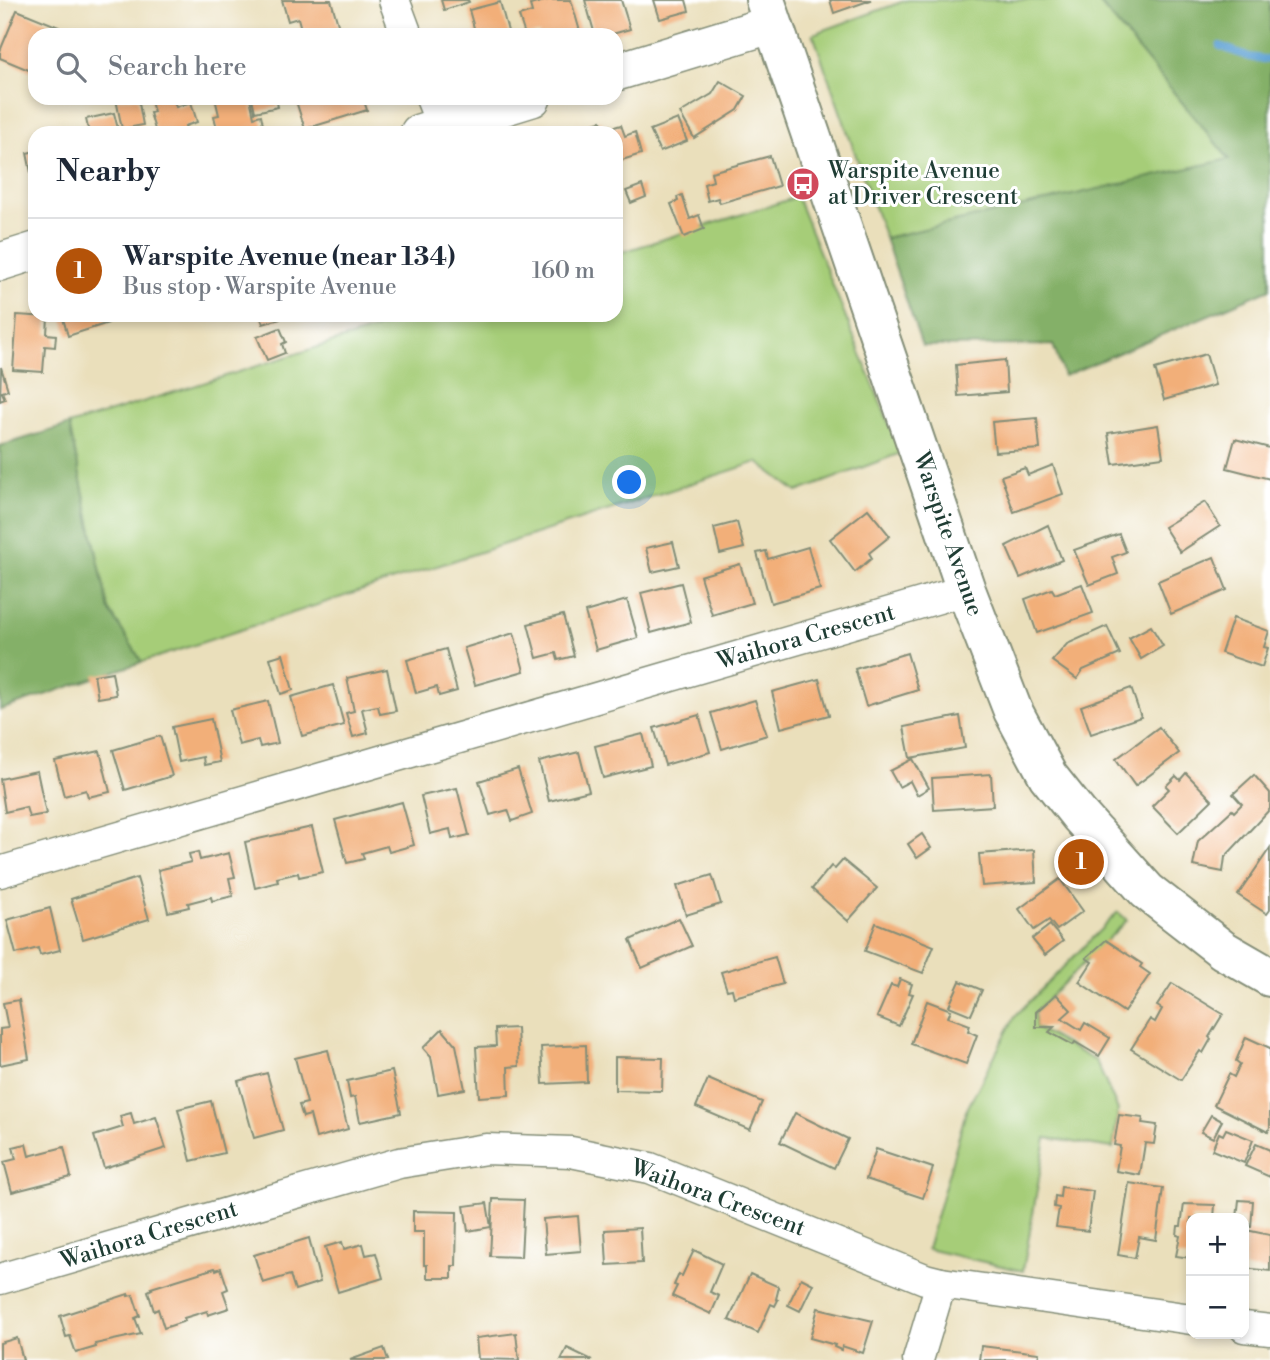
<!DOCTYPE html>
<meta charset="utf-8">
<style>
:root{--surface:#fff;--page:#f6f6f7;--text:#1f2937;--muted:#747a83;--line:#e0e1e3;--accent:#b45309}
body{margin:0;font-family:"Libre Bodoni",serif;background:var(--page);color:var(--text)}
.controls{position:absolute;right:21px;bottom:21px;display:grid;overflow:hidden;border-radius:14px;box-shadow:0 4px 10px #0003}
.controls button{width:63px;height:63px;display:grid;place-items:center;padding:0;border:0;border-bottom:2px solid var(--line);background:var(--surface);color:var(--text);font:35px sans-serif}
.you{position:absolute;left:630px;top:483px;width:24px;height:24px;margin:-18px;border:5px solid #fff;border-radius:50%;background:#1a73e8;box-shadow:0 0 0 10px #1a73e833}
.badge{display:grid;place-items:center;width:46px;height:46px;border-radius:50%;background:var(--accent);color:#fff;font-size:23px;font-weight:700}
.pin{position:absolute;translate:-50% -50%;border:4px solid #fff;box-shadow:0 2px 7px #0006}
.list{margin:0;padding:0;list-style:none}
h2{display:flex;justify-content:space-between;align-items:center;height:91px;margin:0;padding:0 28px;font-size:30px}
h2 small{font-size:23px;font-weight:400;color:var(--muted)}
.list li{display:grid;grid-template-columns:46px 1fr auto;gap:21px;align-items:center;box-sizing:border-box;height:105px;padding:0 28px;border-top:2px solid var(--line)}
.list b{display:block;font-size:26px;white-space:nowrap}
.list p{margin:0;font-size:23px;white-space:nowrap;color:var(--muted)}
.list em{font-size:23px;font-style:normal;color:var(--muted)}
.icon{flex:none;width:38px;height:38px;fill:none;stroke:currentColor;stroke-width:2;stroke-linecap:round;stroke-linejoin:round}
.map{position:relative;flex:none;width:1270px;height:1360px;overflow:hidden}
.search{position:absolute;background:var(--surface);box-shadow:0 4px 10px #0003;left:28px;top:28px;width:595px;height:77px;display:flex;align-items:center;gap:18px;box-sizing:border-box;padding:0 24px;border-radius:21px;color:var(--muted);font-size:26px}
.panel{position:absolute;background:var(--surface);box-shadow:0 4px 10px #0003;left:28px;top:126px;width:595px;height:196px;border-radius:21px}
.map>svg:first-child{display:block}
</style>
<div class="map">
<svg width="1270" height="1360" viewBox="0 0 1270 1360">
<rect width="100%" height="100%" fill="#fff"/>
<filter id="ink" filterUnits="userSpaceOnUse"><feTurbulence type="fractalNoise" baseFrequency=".0143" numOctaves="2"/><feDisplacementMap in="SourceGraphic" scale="14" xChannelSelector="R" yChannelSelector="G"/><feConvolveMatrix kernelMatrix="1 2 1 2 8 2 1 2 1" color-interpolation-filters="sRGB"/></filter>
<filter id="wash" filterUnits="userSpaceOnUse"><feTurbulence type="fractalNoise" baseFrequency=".00686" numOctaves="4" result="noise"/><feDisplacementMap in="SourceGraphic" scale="28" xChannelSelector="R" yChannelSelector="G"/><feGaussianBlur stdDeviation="1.57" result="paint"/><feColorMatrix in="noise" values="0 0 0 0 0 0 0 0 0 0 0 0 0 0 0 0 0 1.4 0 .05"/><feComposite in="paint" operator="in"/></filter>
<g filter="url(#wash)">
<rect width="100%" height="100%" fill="#eadfbb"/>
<g fill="#a6cd78" stroke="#628556" stroke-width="2">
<path d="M 907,0 L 1097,0 L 1230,159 L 885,238 L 813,34 Z"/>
<path d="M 797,197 L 901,453 L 797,492 L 757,462 L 142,662 L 109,610 L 69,425 L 420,315 L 616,315 L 616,254 Z"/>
<path d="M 1118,912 L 1127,920 L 1034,1013 L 1036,1028 L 1096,1061 L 1118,1110 L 1113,1148 L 1046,1138 L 1023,1271 L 927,1249 L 966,1111 L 1015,1016 Z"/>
</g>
<g fill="#84b068" stroke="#52764e" stroke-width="2">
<path d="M 1097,0 L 1270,0 L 1270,289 L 1064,376 L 1053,345 L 922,346 L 885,238 L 1229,159 Z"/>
<path d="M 69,425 L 109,610 L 142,662 L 0,710 L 0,446 Z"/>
</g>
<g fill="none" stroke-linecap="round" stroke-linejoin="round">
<path stroke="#60a3d4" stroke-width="8" d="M 1220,46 L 1249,57 L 1270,60"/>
</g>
<g id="blocks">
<g fill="#f2af79">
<path d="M 282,0 L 331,0 L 341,35 L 307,35 L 304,28 L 301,29 L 298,18 L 288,21 Z"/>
<path d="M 441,0 L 468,0 L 469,2 L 444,10 Z"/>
<path d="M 548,0 L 571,0 L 581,35 L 539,35 L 539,33 L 525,35 L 519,16 L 532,12 L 530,5 Z"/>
<path d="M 585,0 L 621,0 L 630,29 L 609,35 L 595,35 Z"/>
<path d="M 654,0 L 686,0 L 689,11 L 660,19 Z"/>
<path d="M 830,0 L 871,0 L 834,13 Z"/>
<path d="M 500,2 L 509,35 L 476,35 L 469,10 Z"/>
<path d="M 17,10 L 59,27 L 56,35 L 35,35 L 35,62 L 31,71 L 0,58 L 0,51 Z"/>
<path d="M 720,81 L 746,96 L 738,110 L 694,138 L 680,113 L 712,94 Z"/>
<path d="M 138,98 L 143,125 L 122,129 L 116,99 Z"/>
<path d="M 150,98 L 173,98 L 176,107 L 191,102 L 197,122 L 185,126 L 187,133 L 156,133 L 150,113 L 154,112 Z"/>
<path d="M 215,98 L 250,98 L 254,117 L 261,115 L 265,133 L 218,133 L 214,116 L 219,115 Z"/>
<path d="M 252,98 L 276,98 L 278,107 L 255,112 Z"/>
<path d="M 295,98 L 363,98 L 367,110 L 305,129 Z"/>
<path d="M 114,113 L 119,133 L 89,133 L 86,119 Z"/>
<path d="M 678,119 L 687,141 L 660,152 L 650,130 Z"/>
<path d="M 601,121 L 604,130 L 621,125 L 625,136 L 635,132 L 641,154 L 616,162 L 616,133 L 583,133 L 581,126 Z"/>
<path d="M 35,151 L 35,187 L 34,187 L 27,153 Z"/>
<path d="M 770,156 L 779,186 L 720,203 L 718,198 L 708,201 L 704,184 L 713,181 L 711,172 Z"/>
<path d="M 642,185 L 646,197 L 631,203 L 626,191 Z"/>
<path d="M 682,195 L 690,219 L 699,215 L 704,229 L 684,237 L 671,204 L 678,201 L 677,197 Z"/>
<path d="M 17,315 L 48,317 L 47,334 L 56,335 L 55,347 L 45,346 L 43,372 L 13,370 Z"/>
<path d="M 62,315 L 105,315 L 108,323 L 68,336 Z"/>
<path d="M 260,315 L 279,315 L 280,319 L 263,324 Z"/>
<path d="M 280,328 L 286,342 L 282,344 L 285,353 L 267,360 L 257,337 Z"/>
<path d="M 1206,354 L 1215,385 L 1164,400 L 1155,369 Z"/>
<path d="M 1005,360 L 1007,392 L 958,396 L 956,365 Z"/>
<path d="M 1,367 L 8,390 L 2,392 L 5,399 L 0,401 Z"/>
<path d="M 1037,418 L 1040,449 L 995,452 L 992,422 Z"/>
<path d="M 1158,425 L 1163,457 L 1113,464 L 1108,433 Z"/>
<path d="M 1235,439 L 1270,448 L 1270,479 L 1227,468 Z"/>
<path d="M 1053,465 L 1063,494 L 1014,512 L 1001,476 L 1025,468 L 1028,475 Z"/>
<path d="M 1205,502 L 1220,526 L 1180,552 L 1164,527 Z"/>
<path d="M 868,509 L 890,536 L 869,553 L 872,558 L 855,572 L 830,539 Z"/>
<path d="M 737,522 L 744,548 L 720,554 L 714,528 Z"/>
<path d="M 1048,525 L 1062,560 L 1020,578 L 1006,546 Z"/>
<path d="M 1119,534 L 1126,552 L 1112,557 L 1118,574 L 1089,585 L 1074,550 Z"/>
<path d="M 673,542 L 679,566 L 652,572 L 646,548 Z"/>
<path d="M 808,547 L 820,589 L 771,603 L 757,553 L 766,551 L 768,559 Z"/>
<path d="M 1214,557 L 1227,590 L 1171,614 L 1158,581 Z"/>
<path d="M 740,564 L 752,603 L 712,615 L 700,576 Z"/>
<path d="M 681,583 L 691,622 L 651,633 L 641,593 Z"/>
<path d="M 1082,584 L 1093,613 L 1037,633 L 1025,599 L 1052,589 L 1055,594 Z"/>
<path d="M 627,600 L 638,638 L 596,650 L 585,612 Z"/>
<path d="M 563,615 L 574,656 L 558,660 L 556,653 L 537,658 L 528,624 Z"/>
<path d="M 1233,618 L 1269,631 L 1264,647 L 1268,648 L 1262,667 L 1221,653 Z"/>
<path d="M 1107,626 L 1120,654 L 1083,670 L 1077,679 L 1052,661 L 1067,644 Z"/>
<path d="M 1151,626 L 1163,646 L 1141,659 L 1129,638 Z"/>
<path d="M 514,633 L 524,671 L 475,685 L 464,648 Z"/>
<path d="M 446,649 L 457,691 L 439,696 L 437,687 L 416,693 L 407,660 Z"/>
<path d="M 907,653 L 918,690 L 866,706 L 855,669 Z"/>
<path d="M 283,654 L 293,690 L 281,694 L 270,658 Z"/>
<path d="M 387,669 L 396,711 L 380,714 L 378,706 L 362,709 L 368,733 L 353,737 L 346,713 L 354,711 L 347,678 Z"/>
<path d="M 112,672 L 116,695 L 98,698 L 94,675 Z"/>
<path d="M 819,679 L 829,715 L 781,728 L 772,692 Z"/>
<path d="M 333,685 L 344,725 L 302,736 L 291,697 Z"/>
<path d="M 1131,688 L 1141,717 L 1091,734 L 1081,706 Z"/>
<path d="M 755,700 L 767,735 L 722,749 L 711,713 Z"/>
<path d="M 268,701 L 278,743 L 260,747 L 258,740 L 239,745 L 230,710 Z"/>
<path d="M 699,715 L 710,752 L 665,765 L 654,728 Z"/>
<path d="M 960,716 L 965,748 L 910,758 L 904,727 Z"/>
<path d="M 211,719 L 220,762 L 204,765 L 203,757 L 179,762 L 172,727 Z"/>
<path d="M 1159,727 L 1179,753 L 1135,786 L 1116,759 Z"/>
<path d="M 643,734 L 651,766 L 603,778 L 595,746 Z"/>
<path d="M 160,736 L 172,776 L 125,790 L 113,750 Z"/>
<path d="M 100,751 L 110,792 L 88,797 L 86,790 L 64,796 L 55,761 Z"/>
<path d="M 579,752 L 589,791 L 549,801 L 539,762 Z"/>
<path d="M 913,759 L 929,788 L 917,795 L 910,781 L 899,787 L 890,771 Z"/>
<path d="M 518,769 L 532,814 L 512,821 L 508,810 L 490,815 L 479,781 Z"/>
<path d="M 37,771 L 46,814 L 29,817 L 26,807 L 5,812 L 0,779 Z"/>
<path d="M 1186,773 L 1212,800 L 1178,833 L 1152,806 L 1169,789 L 1166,786 L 1176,776 L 1180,780 Z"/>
<path d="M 991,774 L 993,806 L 934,810 L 932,778 Z"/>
<path d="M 1254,775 L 1270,793 L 1270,809 L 1225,857 L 1223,872 L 1193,866 L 1198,841 L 1232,810 L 1234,812 L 1242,804 L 1233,794 Z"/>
<path d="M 457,788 L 469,835 L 452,839 L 450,829 L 430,834 L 421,796 Z"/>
<path d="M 402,802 L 414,845 L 389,852 L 387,846 L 362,853 L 364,859 L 347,863 L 335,820 Z"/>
<path d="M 312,827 L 323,872 L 299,877 L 298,873 L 277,878 L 278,882 L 255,888 L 245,842 Z"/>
<path d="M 922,834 L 931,848 L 917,858 L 908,844 Z"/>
<path d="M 1270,848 L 1270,910 L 1267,914 L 1238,895 Z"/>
<path d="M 1034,850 L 1036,882 L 982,886 L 979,854 Z"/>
<path d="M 198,852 L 200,860 L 229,853 L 235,877 L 229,878 L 233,896 L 212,901 L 211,897 L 188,903 L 189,907 L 168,912 L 158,870 L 191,862 L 189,854 Z"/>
<path d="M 843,860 L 877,888 L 848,921 L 812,889 L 831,866 L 835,869 Z"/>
<path d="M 712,875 L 721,904 L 686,915 L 677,886 Z"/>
<path d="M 137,878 L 149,919 L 83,939 L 71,899 Z"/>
<path d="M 1060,879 L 1083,911 L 1057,930 L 1049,920 L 1034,930 L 1019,909 Z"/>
<path d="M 50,908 L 60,950 L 40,955 L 38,948 L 16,954 L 7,920 Z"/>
<path d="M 679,918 L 692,946 L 642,968 L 630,940 Z"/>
<path d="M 876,923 L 934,946 L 923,973 L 865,951 Z"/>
<path d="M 1050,925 L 1063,941 L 1045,955 L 1032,939 Z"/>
<path d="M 1106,940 L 1142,964 L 1140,967 L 1150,974 L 1124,1012 L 1079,982 L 1092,962 L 1086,958 Z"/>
<path d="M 775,957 L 783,984 L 734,997 L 732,989 L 727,990 L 721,972 Z"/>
<path d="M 900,979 L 912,984 L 909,993 L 913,994 L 899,1026 L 877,1017 L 891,985 L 897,987 Z"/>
<path d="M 960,981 L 982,990 L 971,1015 L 949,1006 Z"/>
<path d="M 1172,983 L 1223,1014 L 1209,1037 L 1211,1039 L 1203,1053 L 1200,1051 L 1181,1080 L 1131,1049 L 1150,1019 L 1155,1022 L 1162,1009 L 1157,1006 Z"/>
<path d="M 1056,994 L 1071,1010 L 1062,1018 L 1081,1030 L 1085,1023 L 1110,1038 L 1099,1056 L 1075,1042 L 1073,1045 L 1049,1032 L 1054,1027 L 1036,1027 L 1036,1012 Z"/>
<path d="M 19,1000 L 29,1059 L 0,1065 L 0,1029 L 8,1028 L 3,1003 Z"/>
<path d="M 927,1001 L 951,1010 L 948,1017 L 970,1025 L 968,1031 L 977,1035 L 966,1064 L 911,1044 Z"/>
<path d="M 517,1028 L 519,1066 L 508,1067 L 509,1095 L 479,1097 L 476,1047 L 496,1046 L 495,1029 Z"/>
<path d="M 442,1029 L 456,1045 L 465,1089 L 438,1094 L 431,1057 L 423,1048 Z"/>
<path d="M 1246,1037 L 1270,1048 L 1270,1127 L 1268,1132 L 1214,1105 L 1229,1074 L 1234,1077 L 1240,1064 L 1236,1061 Z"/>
<path d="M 586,1045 L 587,1082 L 543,1084 L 541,1047 Z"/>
<path d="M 328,1050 L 348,1129 L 316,1138 L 310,1115 L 303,1117 L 299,1105 L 307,1103 L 295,1058 Z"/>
<path d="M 615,1057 L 663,1058 L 662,1091 L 615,1090 Z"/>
<path d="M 392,1071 L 401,1113 L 360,1122 L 355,1097 L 350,1098 L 347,1081 Z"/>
<path d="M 267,1073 L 283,1130 L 254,1138 L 238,1081 Z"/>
<path d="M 708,1079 L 762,1102 L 750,1130 L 696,1107 Z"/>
<path d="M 211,1101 L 224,1153 L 191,1161 L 178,1109 Z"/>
<path d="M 131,1113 L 134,1124 L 156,1117 L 166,1148 L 104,1168 L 94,1136 L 123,1127 L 120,1116 Z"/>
<path d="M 795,1113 L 848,1139 L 834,1168 L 780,1142 Z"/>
<path d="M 1119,1115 L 1143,1118 L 1142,1123 L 1157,1125 L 1154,1144 L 1145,1143 L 1140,1175 L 1116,1171 L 1120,1146 L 1114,1145 Z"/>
<path d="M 1211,1115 L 1222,1121 L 1213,1138 L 1201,1132 Z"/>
<path d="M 1226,1129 L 1253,1140 L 1244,1163 L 1212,1150 L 1219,1133 L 1223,1135 Z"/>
<path d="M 26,1144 L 29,1156 L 64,1147 L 71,1177 L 12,1192 L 4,1162 L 16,1159 L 13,1147 Z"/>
<path d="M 1256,1144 L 1270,1150 L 1270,1177 L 1245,1166 Z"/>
<path d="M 876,1149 L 933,1168 L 923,1198 L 866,1179 Z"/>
<path d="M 1129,1183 L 1163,1188 L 1156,1240 L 1139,1237 L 1135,1258 L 1118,1255 Z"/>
<path d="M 1061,1187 L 1093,1191 L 1088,1231 L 1056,1227 L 1059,1208 L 1054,1207 L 1055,1196 L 1060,1197 Z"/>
<path d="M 493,1199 L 524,1200 L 521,1257 L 490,1256 Z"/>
<path d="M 1239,1200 L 1253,1201 L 1251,1227 L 1244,1227 L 1244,1218 L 1237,1218 Z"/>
<path d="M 487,1203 L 491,1227 L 468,1231 L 464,1206 Z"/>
<path d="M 1184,1204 L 1215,1205 L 1214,1218 L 1191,1218 L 1191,1258 L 1176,1256 L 1180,1236 L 1177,1235 L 1178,1226 L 1181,1226 Z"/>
<path d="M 413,1211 L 457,1212 L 456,1266 L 452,1266 L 452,1278 L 427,1278 L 427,1265 L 424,1265 L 424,1232 L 413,1232 Z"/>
<path d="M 578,1216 L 581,1251 L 546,1254 L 543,1219 Z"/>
<path d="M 640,1228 L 642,1263 L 607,1265 L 605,1230 Z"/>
<path d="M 1246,1230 L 1270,1235 L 1270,1271 L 1244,1268 Z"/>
<path d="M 309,1238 L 320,1282 L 295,1290 L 290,1275 L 263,1283 L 254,1255 Z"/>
<path d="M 342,1242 L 344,1249 L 363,1244 L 366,1255 L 376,1253 L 383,1278 L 338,1292 L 325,1247 Z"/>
<path d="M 694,1250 L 722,1264 L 710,1292 L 719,1296 L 711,1314 L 672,1296 L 677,1286 L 674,1285 L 679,1274 L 682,1276 Z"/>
<path d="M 215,1268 L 216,1270 L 221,1268 L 228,1289 L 223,1291 L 229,1308 L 208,1315 L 207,1311 L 184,1318 L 185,1321 L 164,1328 L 158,1309 L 154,1311 L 148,1291 L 152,1289 L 151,1288 Z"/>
<path d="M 750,1274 L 779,1287 L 776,1299 L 778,1300 L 775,1306 L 771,1304 L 758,1333 L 729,1320 Z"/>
<path d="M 801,1278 L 813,1284 L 800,1311 L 788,1305 Z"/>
<path d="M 128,1294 L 128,1296 L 133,1295 L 140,1316 L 135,1318 L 141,1334 L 95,1344 L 96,1347 L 76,1353 L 70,1336 L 66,1337 L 60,1316 Z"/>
<path d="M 818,1308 L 873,1321 L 863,1353 L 842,1346 L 841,1350 L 834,1347 L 835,1345 L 810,1338 Z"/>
<path d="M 516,1333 L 519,1360 L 478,1359 L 476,1338 Z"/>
<path d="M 17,1338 L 23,1360 L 0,1360 L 0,1343 Z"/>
<path d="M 981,1346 L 1039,1353 L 1038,1360 L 979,1360 Z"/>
<path d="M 384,1348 L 388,1360 L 350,1360 Z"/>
<path d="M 567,1348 L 592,1360 L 561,1360 Z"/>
</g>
</g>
</g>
<g filter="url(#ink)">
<use href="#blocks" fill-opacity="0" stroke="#848e78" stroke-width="2"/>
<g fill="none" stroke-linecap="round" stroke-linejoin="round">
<defs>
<g id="minor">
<path d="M 394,0 L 407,35"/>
<path d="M 431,98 L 442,126"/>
<path d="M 0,872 L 966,590"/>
<path d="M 0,1279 L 399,1163 L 486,1149 L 571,1152 L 650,1168 L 925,1279 L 941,1283 L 1191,1319"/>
<path d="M 1244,1327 L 1270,1330"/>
<path d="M 918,1360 L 941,1283"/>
</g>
<g id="tertiary">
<path d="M 616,72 L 773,24"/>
<path d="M 419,133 L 532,98"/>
<path d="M 0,262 L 35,251"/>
</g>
<path id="secondary" d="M 765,0 L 966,590 L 1013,711 L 1048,776 L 1079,815 L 1147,891 L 1223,950 L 1270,977"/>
</defs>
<use href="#minor" stroke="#848e78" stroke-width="33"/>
<use href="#tertiary" stroke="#848e78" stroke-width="40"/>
<use href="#secondary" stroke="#848e78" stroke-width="42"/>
<use href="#minor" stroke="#fff" stroke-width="30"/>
<use href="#tertiary" stroke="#fff" stroke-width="37"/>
<use href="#secondary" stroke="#fff" stroke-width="38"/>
</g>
</g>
<defs>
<symbol id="bus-disc" viewBox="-11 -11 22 22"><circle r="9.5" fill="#d1495b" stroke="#fff"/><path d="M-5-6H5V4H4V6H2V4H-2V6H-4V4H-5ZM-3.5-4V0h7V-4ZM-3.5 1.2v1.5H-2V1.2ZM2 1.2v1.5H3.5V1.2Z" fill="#fff"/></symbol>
</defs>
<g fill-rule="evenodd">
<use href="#bus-disc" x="784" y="165" width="38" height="38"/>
</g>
<g text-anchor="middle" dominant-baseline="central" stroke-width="6" stroke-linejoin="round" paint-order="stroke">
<g font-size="23" fill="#1f3d34" stroke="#fff" text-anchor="start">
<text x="828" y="171">Warspite Avenue<tspan x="828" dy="26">at Driver Crescent</tspan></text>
</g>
<g font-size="23" fill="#1f3d34" stroke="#fff">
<text transform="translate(948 534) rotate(71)">Warspite Avenue</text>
<text transform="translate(806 637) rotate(-16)">Waihora Crescent</text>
<text transform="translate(718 1198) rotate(20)">Waihora Crescent</text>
<text transform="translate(149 1235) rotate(-17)">Waihora Crescent</text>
</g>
</g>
</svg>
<div class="controls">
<button>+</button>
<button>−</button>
</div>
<div class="you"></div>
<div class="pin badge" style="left:1081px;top:862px">1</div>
<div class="search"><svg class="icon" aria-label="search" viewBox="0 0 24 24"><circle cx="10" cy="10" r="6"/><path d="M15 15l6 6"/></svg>Search here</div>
<section class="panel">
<h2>Nearby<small></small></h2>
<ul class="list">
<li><span class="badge">1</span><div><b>Warspite Avenue (near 134)</b><p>Bus stop · Warspite Avenue</p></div><em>160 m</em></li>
</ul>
</section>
</div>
